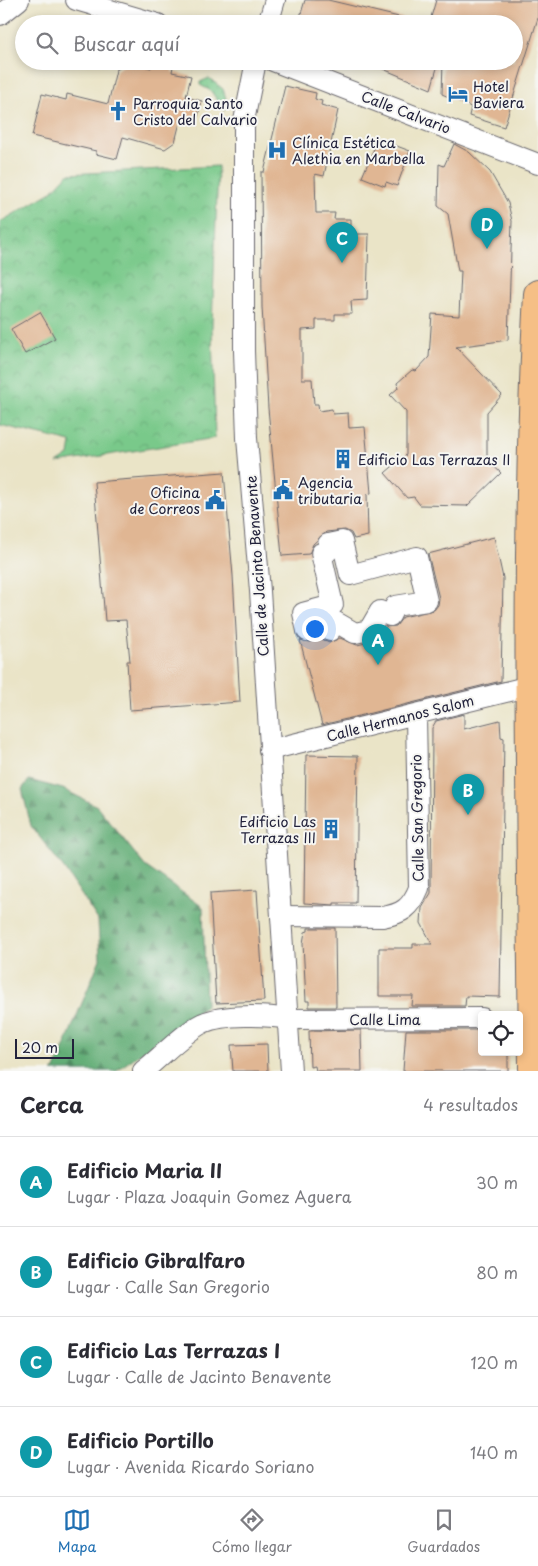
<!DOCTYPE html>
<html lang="es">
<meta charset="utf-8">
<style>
:root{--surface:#fff;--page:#f7f7f7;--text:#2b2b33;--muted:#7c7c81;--line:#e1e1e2;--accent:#1f6fb2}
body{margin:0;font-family:"Playpen Sans",sans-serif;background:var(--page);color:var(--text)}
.controls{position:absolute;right:15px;bottom:15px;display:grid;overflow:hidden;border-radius:5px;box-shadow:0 2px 8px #0003}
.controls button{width:45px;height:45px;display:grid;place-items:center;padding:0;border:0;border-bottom:1px solid var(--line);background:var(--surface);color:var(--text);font:25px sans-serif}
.scale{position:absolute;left:15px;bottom:12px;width:59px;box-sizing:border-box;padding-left:5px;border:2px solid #22223b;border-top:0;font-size:14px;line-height:18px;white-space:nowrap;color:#22223b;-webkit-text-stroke:4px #f6f6f2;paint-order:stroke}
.you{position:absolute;left:314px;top:628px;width:18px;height:18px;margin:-12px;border:4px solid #fff;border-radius:50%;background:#1a73e8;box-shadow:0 0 0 8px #1a73e833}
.badge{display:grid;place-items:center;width:32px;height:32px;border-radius:50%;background:var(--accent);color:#fff;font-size:16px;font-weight:700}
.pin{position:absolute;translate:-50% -41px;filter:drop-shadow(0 1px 2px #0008)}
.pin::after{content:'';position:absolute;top:26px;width:18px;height:15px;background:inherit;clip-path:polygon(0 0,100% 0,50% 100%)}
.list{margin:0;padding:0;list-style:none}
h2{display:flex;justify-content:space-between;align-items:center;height:65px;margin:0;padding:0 20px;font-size:21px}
h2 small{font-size:16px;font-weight:400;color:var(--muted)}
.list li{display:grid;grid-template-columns:32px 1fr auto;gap:15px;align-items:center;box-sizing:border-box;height:90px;padding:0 20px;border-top:1px solid var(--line)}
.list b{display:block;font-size:19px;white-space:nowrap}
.list p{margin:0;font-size:16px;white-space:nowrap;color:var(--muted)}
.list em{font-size:16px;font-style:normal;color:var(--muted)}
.icon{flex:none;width:28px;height:28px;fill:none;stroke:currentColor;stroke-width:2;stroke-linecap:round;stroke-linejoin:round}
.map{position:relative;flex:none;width:538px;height:1071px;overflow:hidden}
.search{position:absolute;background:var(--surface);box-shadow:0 2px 8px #0003;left:15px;right:15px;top:15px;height:55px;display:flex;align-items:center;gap:12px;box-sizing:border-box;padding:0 18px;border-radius:28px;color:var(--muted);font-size:19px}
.sheet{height:425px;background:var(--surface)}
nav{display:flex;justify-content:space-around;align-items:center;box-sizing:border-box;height:70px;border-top:1px solid var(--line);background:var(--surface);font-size:14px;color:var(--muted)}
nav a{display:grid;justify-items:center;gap:2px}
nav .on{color:var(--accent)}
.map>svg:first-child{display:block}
</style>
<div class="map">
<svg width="538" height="1071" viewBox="0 0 538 1071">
<defs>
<pattern id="forest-firs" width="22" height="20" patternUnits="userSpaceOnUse" patternTransform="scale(1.25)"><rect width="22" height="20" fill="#62ad76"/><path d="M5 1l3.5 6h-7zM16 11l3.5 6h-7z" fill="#508c62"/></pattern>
<pattern id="park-crowns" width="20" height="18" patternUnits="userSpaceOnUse" patternTransform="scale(1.25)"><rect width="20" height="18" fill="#79c98a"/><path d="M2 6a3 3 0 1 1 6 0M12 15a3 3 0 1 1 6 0" fill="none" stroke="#68ac78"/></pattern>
<pattern id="garden-dots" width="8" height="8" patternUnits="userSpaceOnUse" patternTransform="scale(1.25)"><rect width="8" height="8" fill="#79c98a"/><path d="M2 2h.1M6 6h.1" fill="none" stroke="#68ac78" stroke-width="1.8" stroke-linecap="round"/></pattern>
</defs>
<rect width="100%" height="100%" fill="#f6f6f2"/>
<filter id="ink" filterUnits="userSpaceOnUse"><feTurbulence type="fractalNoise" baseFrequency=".02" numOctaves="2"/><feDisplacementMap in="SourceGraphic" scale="10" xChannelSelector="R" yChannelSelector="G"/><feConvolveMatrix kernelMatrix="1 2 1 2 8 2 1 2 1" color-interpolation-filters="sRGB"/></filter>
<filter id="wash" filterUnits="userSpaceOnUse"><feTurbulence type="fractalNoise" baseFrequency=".0096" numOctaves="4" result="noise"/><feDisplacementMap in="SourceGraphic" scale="20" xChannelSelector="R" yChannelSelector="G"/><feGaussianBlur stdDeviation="1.12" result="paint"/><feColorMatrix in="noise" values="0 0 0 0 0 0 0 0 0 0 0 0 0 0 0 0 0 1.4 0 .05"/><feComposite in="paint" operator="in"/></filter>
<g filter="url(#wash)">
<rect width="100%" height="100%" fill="#eae4c7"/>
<path fill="url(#forest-firs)" stroke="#426858" d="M 29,780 L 63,789 L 97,806 L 145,866 L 203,907 L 206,1006 L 116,1071 L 52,1071 L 55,1069 L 100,959 L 98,920 L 65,870 L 31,826 L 22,789 Z"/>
<path fill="url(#park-crowns)" stroke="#4e7662" d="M 218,166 L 212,327 L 215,438 L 57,463 L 69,455 L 71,442 L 0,425 L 0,222 L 50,193 L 68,174 Z"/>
<path fill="url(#garden-dots)" stroke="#4e7662" d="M 209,78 L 223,89 L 226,99 L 224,111 L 211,91 L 200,85 L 200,82 Z"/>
<g id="blocks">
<g fill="#e0b693">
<path d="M 305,0 L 328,0 L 403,18 L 402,24 L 298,24 Z"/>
<path d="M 436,0 L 538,0 L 538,18 L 504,127 L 469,116 L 471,107 L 442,94 L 443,61 L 514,61 L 514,24 L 429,24 Z"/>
<path d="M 152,61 L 174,61 L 172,72 L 191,76 L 186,97 L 202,101 L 196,123 L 181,118 L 175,142 L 165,149 L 123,137 L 117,159 L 96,154 L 96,151 L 32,136 L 42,94 L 66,100 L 67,94 L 108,104 L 116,70 L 130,62 L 151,68 Z"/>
<path d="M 364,61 L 439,61 L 431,89 Z"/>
<path d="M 285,86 L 316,93 L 315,99 L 322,101 L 321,105 L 338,110 L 324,176 L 315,174 L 316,213 L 335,213 L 334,219 L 351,219 L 351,234 L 369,234 L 367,300 L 351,301 L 352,314 L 335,314 L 335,320 L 316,320 L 316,329 L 302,330 L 302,379 L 312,379 L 314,404 L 318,404 L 319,411 L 332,409 L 333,414 L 348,413 L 349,428 L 365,427 L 371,493 L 367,494 L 368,536 L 354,539 L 351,533 L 345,530 L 326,532 L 313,544 L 309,554 L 282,556 L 268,408 L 262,307 L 261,172 L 264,172 Z"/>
<path d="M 378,139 L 410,151 L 397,186 L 386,182 L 385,186 L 362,177 Z"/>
<path d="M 454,144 L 469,152 L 490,172 L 508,203 L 512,221 L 508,340 L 456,347 L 502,395 L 487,412 L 487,460 L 501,473 L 467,506 L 420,505 L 414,497 L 407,498 L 385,473 L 406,455 L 406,412 L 390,395 L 398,388 L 397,383 L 412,370 L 416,371 L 429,357 L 432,314 L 459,316 L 461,271 L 458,271 L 448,214 L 438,206 L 439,164 L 444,166 Z"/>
<path d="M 40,312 L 55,338 L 25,354 L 11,329 Z"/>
<path d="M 224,472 L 233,576 L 240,702 L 130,710 L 127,661 L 130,661 L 126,620 L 105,621 L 94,482 Z"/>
<path d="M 494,537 L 503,578 L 501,681 L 322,725 L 300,640 L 310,642 L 321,639 L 329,643 L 340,638 L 357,645 L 371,642 L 379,636 L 385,627 L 396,626 L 403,617 L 434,610 L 438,605 L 439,598 L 428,554 Z"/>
<path d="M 464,714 L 464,729 L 500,720 L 501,737 L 504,738 L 500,997 L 466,996 L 465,1006 L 412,1006 L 413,996 L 379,996 L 379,948 L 413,948 L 413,944 L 432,944 L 421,923 L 422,908 L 431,893 L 432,728 L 436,721 Z"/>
<path d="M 306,755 L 358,756 L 356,903 L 334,903 L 334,905 L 304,903 Z"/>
<path d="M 257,890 L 264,1001 L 216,1003 L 210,893 Z"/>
<path d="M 308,928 L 335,928 L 336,1007 L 309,1007 L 309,1001 L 306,1001 L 303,943 L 305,932 L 308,931 Z"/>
<path d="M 361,1030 L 362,1071 L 316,1071 L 315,1066 L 310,1067 L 309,1031 Z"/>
<path d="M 406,1030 L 482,1030 L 482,1052 L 508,1052 L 508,1071 L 403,1071 Z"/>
<path d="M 267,1044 L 268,1071 L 233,1071 L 231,1045 Z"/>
</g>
</g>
</g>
<g filter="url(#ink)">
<use href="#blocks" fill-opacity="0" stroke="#68666c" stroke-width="1"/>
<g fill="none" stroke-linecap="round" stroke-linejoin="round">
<defs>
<g id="street">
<path d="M 76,0 L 158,24"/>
<path d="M 0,15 L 19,0"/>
<path d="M 268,24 L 275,0"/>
<path d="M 256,61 L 244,121 L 244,351 L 247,438 L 260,591 L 291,1071"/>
<path d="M 273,61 L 538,164"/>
<path d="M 342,541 L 350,575 L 417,557 L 427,601 L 395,606 L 390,616 L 380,611 L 369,630 L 355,633 L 336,622 L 330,631 L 323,626 L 307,631 L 303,613 L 333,605 L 321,553 L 327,552 L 328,544 Z"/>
<path d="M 269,750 L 530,686"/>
<path d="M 281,916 L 382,917 C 402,914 411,908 419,888 L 416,715"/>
<path d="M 143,1071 C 161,1057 183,1033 203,1023 C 223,1014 266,1015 287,1019 L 482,1018"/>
</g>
<path id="primary" d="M 533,1071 C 531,812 524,553 538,294"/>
</defs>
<use href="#street" stroke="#68666c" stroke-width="22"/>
<use href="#primary" stroke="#68666c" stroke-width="30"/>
<use href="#street" stroke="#fff" stroke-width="20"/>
<use href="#primary" stroke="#f5bf86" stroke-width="28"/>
</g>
</g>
<defs>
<symbol id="hotel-bare" viewBox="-9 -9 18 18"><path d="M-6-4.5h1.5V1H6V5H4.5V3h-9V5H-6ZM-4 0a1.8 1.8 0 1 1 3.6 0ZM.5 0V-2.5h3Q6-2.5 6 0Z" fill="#1f6fb2" stroke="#f6f6f2" stroke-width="2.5" paint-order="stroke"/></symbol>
<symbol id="church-bare" viewBox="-9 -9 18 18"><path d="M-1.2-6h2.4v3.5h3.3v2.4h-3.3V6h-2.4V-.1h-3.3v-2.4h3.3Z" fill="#1f6fb2" stroke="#f6f6f2" stroke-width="2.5" paint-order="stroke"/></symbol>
<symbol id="hospital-bare" viewBox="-9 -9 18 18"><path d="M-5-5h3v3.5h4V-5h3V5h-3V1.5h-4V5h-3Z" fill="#1f6fb2" stroke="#f6f6f2" stroke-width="2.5" paint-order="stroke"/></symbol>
<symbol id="building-bare" viewBox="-9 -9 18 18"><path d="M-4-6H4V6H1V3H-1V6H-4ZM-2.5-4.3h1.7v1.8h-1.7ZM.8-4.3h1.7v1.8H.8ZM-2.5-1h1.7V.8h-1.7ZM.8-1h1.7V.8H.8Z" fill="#1f6fb2" stroke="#f6f6f2" stroke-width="2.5" paint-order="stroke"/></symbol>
<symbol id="civic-bare" viewBox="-9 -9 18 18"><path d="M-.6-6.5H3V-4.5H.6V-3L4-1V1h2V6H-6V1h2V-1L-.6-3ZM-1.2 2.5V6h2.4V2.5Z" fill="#1f6fb2" stroke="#f6f6f2" stroke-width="2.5" paint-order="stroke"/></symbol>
</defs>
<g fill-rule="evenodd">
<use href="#hotel-bare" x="444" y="80" width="28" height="28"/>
<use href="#church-bare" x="104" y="97" width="28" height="28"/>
<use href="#hospital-bare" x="263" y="136" width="28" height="28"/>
<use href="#building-bare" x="329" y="445" width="28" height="28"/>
<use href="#civic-bare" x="269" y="476" width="28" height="28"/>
<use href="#civic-bare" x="201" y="486" width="28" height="28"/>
<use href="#building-bare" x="317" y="815" width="28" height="28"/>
</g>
<g text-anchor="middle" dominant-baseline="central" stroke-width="4" stroke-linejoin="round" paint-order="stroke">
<g font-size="14" fill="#22223b" stroke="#f6f6f2" text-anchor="start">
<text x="473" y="86">Hotel<tspan x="473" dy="16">Baviera</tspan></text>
<text x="133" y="103">Parroquia Santo<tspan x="133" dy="16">Cristo del Calvario</tspan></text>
<text x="292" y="142">Clínica Estética<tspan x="292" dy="16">Alethia en Marbella</tspan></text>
<text x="358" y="459">Edificio Las Terrazas II</text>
<text x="298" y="482">Agencia<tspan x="298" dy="16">tributaria</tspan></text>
<text x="200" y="492" text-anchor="end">Oficina<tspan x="200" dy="16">de Correos</tspan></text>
<text x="316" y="821" text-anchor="end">Edificio Las<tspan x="316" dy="16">Terrazas III</tspan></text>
</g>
<g font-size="14" fill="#22223b" stroke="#f6f6f2">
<text transform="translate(406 112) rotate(21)">Calle Calvario</text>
<text transform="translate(257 566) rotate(-94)">Calle de Jacinto Benavente</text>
<text transform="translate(400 718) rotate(-14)">Calle Hermanos Salom</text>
<text transform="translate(417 818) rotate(-91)">Calle San Gregorio</text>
<text x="385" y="1019">Calle Lima</text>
</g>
</g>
</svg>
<div class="controls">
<button><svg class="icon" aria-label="locate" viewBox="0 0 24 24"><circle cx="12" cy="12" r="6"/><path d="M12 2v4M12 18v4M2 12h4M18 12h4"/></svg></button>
</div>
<div class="scale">20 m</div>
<div class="you"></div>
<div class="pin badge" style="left:378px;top:665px;background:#0f9aa8">A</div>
<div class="pin badge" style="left:468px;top:815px;background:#0f9aa8">B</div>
<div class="pin badge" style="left:342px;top:263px;background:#0f9aa8">C</div>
<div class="pin badge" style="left:487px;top:249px;background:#0f9aa8">D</div>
<div class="search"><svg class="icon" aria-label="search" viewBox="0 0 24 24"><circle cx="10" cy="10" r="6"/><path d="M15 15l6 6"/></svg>Buscar aquí</div>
</div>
<section class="sheet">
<h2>Cerca<small>4 resultados</small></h2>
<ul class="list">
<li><span class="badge" style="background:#0f9aa8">A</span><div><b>Edificio Maria II</b><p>Lugar · Plaza Joaquin Gomez Aguera</p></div><em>30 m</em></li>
<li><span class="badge" style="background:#0f9aa8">B</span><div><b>Edificio Gibralfaro</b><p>Lugar · Calle San Gregorio</p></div><em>80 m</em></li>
<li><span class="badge" style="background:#0f9aa8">C</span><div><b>Edificio Las Terrazas I</b><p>Lugar · Calle de Jacinto Benavente</p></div><em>120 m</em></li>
<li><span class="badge" style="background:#0f9aa8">D</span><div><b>Edificio Portillo</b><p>Lugar · Avenida Ricardo Soriano</p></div><em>140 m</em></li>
</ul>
</section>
<nav>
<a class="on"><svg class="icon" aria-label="map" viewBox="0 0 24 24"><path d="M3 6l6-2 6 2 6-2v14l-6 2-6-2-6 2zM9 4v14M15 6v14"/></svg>Mapa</a>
<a><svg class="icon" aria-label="directions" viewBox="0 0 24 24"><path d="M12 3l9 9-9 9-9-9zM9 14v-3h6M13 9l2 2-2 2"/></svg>Cómo llegar</a>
<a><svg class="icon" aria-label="saved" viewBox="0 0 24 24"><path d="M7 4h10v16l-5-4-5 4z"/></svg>Guardados</a>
</nav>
